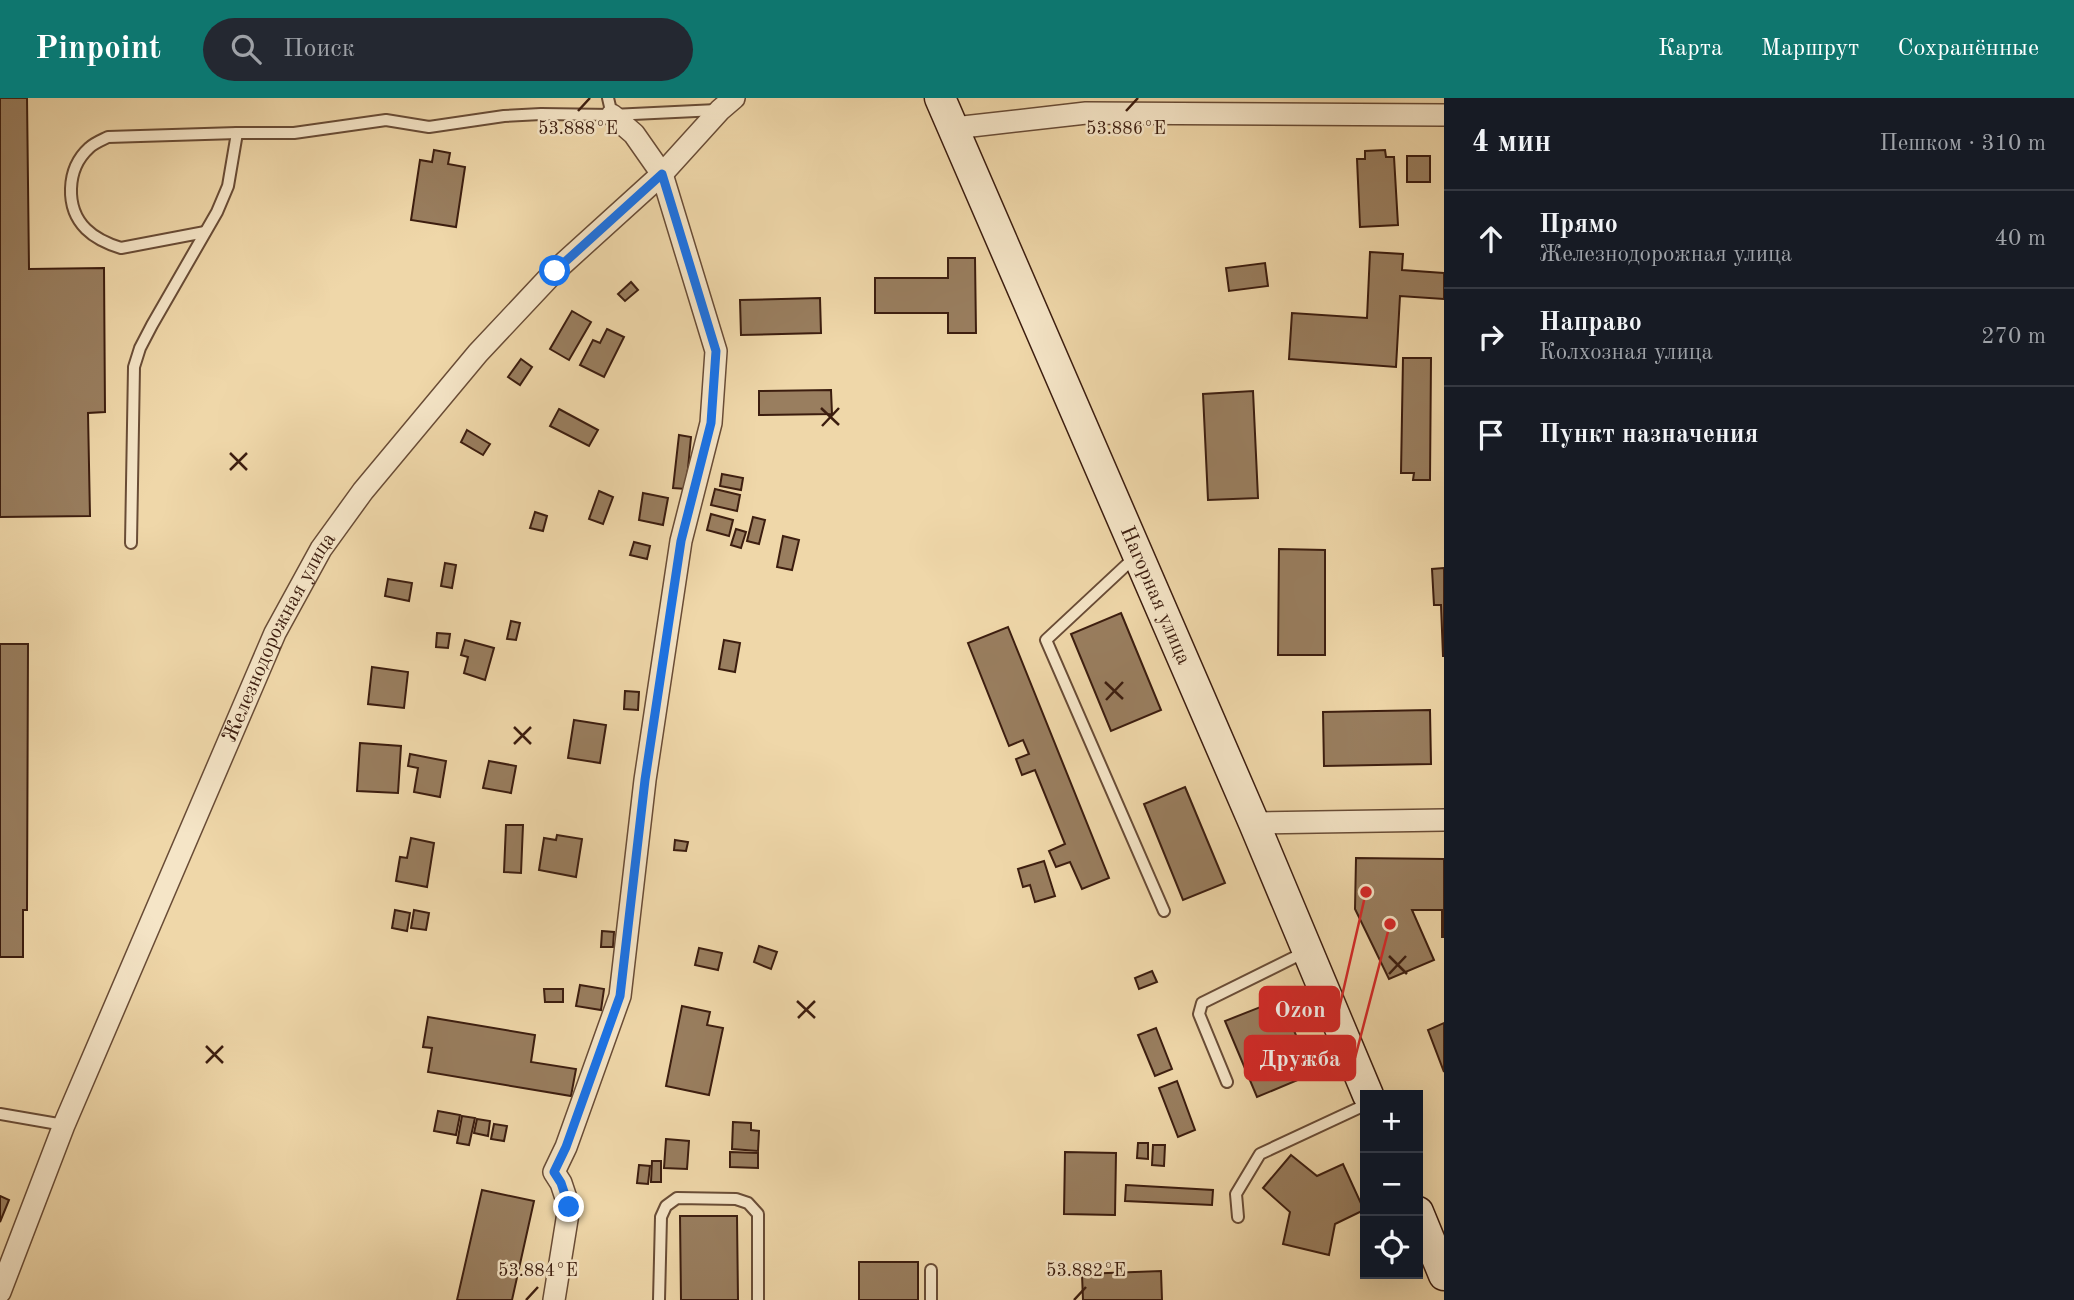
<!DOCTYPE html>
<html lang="ru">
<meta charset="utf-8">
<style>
:root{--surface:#171b24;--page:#242831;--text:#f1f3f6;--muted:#9ea1a6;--line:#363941;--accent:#0f766e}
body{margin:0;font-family:"Old Standard TT",serif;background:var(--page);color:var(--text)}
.controls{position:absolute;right:21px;bottom:21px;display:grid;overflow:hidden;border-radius:0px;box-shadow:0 7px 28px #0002}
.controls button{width:63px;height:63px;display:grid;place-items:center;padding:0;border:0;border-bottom:2px solid var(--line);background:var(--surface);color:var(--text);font:35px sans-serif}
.stop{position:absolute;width:21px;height:21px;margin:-16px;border:5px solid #1a73e8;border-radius:50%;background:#fff}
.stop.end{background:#1a73e8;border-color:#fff;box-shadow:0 2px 7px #0008}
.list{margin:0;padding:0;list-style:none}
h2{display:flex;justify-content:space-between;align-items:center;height:91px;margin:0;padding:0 28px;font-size:30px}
h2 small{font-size:23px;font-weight:400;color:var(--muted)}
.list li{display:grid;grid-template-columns:46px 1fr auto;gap:21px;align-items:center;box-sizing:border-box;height:98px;padding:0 28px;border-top:2px solid var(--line)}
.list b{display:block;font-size:26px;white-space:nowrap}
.list p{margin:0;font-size:23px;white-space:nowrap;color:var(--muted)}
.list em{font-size:23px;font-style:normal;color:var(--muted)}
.icon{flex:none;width:38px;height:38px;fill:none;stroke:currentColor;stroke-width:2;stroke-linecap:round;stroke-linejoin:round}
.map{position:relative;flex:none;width:1444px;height:1202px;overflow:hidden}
header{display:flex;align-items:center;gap:42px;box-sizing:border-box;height:98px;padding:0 35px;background:var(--accent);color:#fff}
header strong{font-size:33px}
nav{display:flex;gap:38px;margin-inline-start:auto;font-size:24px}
.search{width:490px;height:63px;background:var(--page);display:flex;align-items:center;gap:18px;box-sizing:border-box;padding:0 24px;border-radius:38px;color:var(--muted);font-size:26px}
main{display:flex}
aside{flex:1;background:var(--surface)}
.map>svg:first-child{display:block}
</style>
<header>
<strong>Pinpoint</strong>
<div class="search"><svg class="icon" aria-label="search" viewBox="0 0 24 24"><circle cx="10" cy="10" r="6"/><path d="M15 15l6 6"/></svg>Поиск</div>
<nav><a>Карта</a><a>Маршрут</a><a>Сохранённые</a></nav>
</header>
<main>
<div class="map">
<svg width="1444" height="1202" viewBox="0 0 1444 1202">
<rect width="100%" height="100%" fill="#efd7a9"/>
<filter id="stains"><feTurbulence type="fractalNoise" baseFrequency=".00286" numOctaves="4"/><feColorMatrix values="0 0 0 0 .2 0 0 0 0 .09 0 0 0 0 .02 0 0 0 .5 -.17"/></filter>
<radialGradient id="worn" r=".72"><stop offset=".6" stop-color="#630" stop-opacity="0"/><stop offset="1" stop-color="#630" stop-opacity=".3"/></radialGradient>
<g fill="#997e5f" stroke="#3c1d0f" stroke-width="2">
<path d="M 0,0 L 27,0 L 29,171 L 104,170 L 105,314 L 88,315 L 90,418 L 0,419 Z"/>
<path d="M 434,52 L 450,55 L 448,66 L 465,69 L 456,129 L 411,122 L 420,62 L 432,64 Z"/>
<path d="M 1385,52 L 1386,59 L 1394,59 L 1398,127 L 1360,129 L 1357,61 L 1365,61 L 1365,53 Z"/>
<rect x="1407" y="58" width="23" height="26"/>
<path d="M 1370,154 L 1403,156 L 1402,172 L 1444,175 L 1444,201 L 1400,198 L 1396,269 L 1289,261 L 1292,215 L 1367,220 Z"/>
<path d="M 948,160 L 975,160 L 976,235 L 948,235 L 948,215 L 875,215 L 875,180 L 948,180 Z"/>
<path d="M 1265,165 L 1268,188 L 1229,193 L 1226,170 Z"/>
<path d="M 631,184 L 638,192 L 625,203 L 618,196 Z"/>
<path d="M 820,200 L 821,235 L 741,237 L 740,202 Z"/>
<path d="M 572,213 L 591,224 L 569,262 L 550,251 Z"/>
<path d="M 607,231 L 624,239 L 604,279 L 580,267 L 593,242 L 600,245 Z"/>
<path d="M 1403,260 L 1431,260 L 1430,382 L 1413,382 L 1414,375 L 1401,375 Z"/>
<path d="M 521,261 L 532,269 L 520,287 L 508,279 Z"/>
<path d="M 831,292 L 832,316 L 759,317 L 759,293 Z"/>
<path d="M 1253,293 L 1258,400 L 1208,402 L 1203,296 Z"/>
<path d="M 559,311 L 598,332 L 589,348 L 550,328 Z"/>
<path d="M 467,332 L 490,346 L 483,357 L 461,344 Z"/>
<path d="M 679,337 L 691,339 L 686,391 L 673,390 Z"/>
<path d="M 722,376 L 743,380 L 741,392 L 720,388 Z"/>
<path d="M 715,391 L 740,397 L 737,413 L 711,407 Z"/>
<path d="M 599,393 L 613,399 L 603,426 L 589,421 Z"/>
<path d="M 643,395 L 668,400 L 663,427 L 639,422 Z"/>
<path d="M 535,414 L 547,418 L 543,433 L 530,430 Z"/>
<path d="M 711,416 L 733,422 L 729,438 L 707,432 Z"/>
<path d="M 753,419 L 765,422 L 759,446 L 747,443 Z"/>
<path d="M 736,431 L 746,434 L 741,450 L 731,447 Z"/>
<path d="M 783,438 L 799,442 L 792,472 L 777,469 Z"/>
<path d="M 634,444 L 650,448 L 647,461 L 630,457 Z"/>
<path d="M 1279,451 L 1325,452 L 1325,557 L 1278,557 Z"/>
<path d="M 445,465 L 456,467 L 452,490 L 441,488 Z"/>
<path d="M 1444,470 L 1444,558 L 1443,558 L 1441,507 L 1434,507 L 1432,471 Z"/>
<path d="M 388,481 L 412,485 L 409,503 L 385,498 Z"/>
<path d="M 1121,515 L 1161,612 L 1111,633 L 1071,536 Z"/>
<path d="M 511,523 L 520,525 L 516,542 L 507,541 Z"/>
<path d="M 1008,529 L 1109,780 L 1082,791 L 1070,764 L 1056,769 L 1049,753 L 1065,746 L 1035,672 L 1022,677 L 1016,661 L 1029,656 L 1023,642 L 1009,648 L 968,545 Z"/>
<path d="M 437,535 L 450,536 L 448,550 L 436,549 Z"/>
<path d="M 465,542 L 494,550 L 485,582 L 464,575 L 468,559 L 461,557 Z"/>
<path d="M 724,542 L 740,545 L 735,574 L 719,571 Z"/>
<path d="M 0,546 L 28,546 L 27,812 L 23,812 L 23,859 L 0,859 Z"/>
<path d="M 372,569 L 408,574 L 404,610 L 368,606 Z"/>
<path d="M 625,593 L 639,594 L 638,612 L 624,611 Z"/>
<path d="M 1430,612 L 1431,666 L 1324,668 L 1323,614 Z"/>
<path d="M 574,622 L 606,627 L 600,665 L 568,660 Z"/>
<path d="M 360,645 L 401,648 L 398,695 L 357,693 Z"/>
<path d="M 410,656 L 446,663 L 440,699 L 414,694 L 418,670 L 408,668 Z"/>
<path d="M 489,663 L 516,668 L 511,695 L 483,690 Z"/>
<path d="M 1185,689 L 1225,785 L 1183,802 L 1144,706 Z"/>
<path d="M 506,727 L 523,727 L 521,775 L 504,774 Z"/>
<path d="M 557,737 L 582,741 L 576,779 L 539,772 L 544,740 L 556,742 Z"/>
<path d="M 411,740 L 434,745 L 427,789 L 396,783 L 400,759 L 407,760 Z"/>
<path d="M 675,742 L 688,744 L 686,753 L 674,752 Z"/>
<path d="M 1356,760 L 1444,761 L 1444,839 L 1442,839 L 1442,812 L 1412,812 L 1434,862 L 1389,881 L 1355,811 Z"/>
<path d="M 1044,763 L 1055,798 L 1035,804 L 1030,787 L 1023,789 L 1018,771 Z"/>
<path d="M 395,812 L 410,815 L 407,833 L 392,830 Z"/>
<path d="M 414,812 L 429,815 L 426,832 L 411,830 Z"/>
<path d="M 602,833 L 614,834 L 613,849 L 601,849 Z"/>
<path d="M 759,848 L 777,854 L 771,871 L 754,864 Z"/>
<path d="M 699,850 L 722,855 L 718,872 L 695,867 Z"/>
<path d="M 1152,873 L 1157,884 L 1139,891 L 1135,880 Z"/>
<path d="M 580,887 L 604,891 L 601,912 L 576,908 Z"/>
<path d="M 544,891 L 563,891 L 563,904 L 545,904 Z"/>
<path d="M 1281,901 L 1312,976 L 1257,999 L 1225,923 Z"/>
<path d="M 682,908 L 710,914 L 707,927 L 723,930 L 709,997 L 666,988 Z"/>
<path d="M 428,919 L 535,937 L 531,964 L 576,971 L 571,998 L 428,974 L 432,950 L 423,949 Z"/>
<path d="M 1444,925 L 1444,974 L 1428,932 Z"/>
<path d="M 1156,930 L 1172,971 L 1155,978 L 1138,937 Z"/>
<path d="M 1177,983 L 1195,1032 L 1178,1039 L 1159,990 Z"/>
<path d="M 438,1013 L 460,1017 L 456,1037 L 434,1033 Z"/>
<path d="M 462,1018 L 475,1020 L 469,1047 L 457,1045 Z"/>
<path d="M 477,1021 L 490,1023 L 488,1038 L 474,1035 Z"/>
<path d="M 733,1024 L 751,1025 L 751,1032 L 759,1033 L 758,1053 L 732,1051 Z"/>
<path d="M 494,1026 L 507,1028 L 504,1043 L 491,1041 Z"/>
<path d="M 666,1041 L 689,1043 L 687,1071 L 664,1070 Z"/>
<path d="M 1138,1045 L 1148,1045 L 1148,1061 L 1137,1060 Z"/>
<path d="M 1153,1047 L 1165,1047 L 1164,1068 L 1152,1067 Z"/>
<path d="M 730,1054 L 758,1055 L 758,1070 L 730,1069 Z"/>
<path d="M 1065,1054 L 1116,1055 L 1115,1117 L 1064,1116 Z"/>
<path d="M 1291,1057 L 1317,1078 L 1343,1066 L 1364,1112 L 1335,1126 L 1329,1157 L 1283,1146 L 1290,1114 L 1263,1090 Z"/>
<path d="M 652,1063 L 661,1063 L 661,1084 L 651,1084 Z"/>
<path d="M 639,1067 L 650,1068 L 648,1086 L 637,1085 Z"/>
<path d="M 1126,1087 L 1213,1092 L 1212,1107 L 1125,1103 Z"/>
<path d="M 482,1092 L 534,1103 L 512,1202 L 457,1202 Z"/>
<path d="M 0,1098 L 9,1102 L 0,1124 Z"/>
<path d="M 680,1118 L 737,1118 L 738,1202 L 681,1202 Z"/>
<rect x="859" y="1164" width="59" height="38"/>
<path d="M 1161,1173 L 1162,1202 L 1083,1202 L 1082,1176 Z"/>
</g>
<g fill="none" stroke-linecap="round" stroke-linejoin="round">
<defs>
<g id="lane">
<path d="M 608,0 L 612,17"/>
<path d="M 205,134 L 121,150 C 108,146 96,141 86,131 C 65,110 66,71 89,50 C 94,45 102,42 108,39 L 237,35"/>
<path d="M 131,445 L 134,269 L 140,250 L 152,227 L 217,114 L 228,88 L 237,35 L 294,35 L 386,22 L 429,29 L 504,18 L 541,16 L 612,17 L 717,12"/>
<path d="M 1136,458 L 1046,542 L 1164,813"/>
<path d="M 1227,984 L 1199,916 L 1202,905 L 1305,854"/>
<path d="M 0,1016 L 64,1027"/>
<path d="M 1238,1119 L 1236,1096 L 1260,1056 L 1365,1007"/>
<path d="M 659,1202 L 661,1119 L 666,1108 L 677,1100 L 736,1101 L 748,1105 L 758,1116 L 758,1202"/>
<path d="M 931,1202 L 931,1172"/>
</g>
<g id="street">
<path d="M 954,30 L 1086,15 L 1444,17"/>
<path d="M 1254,725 L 1444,722"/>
<path id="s1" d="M 0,1194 L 64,1027 L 257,577 L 275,535 L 321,451 L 363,393 L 478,255 L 555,173 L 662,76 L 720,12 L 734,0"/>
<path d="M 554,1202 L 569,1109 L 561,1085 L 554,1074 L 566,1049 L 620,898 L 645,682 L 681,443 L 711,325 L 716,253 L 662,76 L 634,36 L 612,17"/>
</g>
<g id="secondary">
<path id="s2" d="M 940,0 L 1254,725 L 1368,997"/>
<path d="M 1418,1114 L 1444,1177"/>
</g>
</defs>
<use href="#lane" stroke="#694c36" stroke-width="14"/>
<use href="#street" stroke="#694c36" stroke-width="24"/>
<use href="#secondary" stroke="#3c1d0f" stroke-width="33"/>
<use href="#lane" stroke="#f5e5c7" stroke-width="10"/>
<use href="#street" stroke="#f5e5c7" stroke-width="21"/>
<use href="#secondary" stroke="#f5e5c7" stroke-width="30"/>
</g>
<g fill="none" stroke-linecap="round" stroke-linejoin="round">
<path stroke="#1a73e8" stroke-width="9" d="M 555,173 L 662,76 L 716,253 L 711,325 L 681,443 L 645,682 L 620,898 L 566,1049 L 554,1074 L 561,1085 L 569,1109"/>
</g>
<path fill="none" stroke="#3c1d0f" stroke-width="2.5" d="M 578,13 L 590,0M 1126,13 L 1138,0M 821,310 L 839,327M 822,328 L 839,310M 230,355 L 247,372M 230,372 L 247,355M 1105,584 L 1123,601M 1106,602 L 1123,584M 514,629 L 531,646M 514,646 L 531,629M 1389,858 L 1407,876M 1389,876 L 1406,858M 797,903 L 815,920M 798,920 L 815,903M 206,948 L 223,965M 206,965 L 223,948M 526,1202 L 538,1189M 1074,1202 L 1086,1189"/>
<g text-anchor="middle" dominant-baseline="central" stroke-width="5" stroke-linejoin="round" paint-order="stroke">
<g font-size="21" fill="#3c1d0f" stroke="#f5e5c7">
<text stroke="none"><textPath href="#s2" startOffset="542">Нагорная улица</textPath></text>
<text stroke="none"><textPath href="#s1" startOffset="712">Железнодорожная улица</textPath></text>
</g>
</g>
<g font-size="18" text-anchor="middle" fill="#3c1d0f" stroke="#f5e5c7" stroke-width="5" stroke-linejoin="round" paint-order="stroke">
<text x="578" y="36">53.888°E</text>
<text x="1126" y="36">53.886°E</text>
<text x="538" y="1178">53.884°E</text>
<text x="1086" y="1178">53.882°E</text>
</g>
<path fill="none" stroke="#d62828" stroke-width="2.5" d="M1366 794L1339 911M1390 826L1355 960"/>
<g fill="#d62828" stroke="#f5e5c7" stroke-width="2.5">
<circle cx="1366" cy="794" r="7"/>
<circle cx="1390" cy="826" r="7"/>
</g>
<g fill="#d62828" stroke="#d62828" stroke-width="2.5">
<rect x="1260" y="889" width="79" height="44" rx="7"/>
<rect x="1245" y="938" width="110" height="44" rx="7"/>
</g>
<g font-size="23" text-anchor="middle" font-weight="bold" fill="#fff">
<text x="1300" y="919">Ozon</text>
<text x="1300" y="968">Дружба</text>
</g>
<rect width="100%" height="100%" filter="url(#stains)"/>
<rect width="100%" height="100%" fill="url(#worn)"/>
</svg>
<div class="controls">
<button>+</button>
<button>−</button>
<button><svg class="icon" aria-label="locate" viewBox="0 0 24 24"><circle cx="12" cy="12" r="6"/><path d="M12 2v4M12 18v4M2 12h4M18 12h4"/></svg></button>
</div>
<div class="stop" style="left:555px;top:173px"></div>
<div class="stop end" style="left:569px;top:1109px"></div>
</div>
<aside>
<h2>4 мин<small>Пешком · 310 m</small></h2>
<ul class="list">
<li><svg class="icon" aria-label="ahead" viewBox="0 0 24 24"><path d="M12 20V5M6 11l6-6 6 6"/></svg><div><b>Прямо</b><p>Железнодорожная улица</p></div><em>40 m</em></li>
<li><svg class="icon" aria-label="right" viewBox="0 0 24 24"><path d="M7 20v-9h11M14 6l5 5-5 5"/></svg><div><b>Направо</b><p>Колхозная улица</p></div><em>270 m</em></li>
<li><svg class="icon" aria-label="arrive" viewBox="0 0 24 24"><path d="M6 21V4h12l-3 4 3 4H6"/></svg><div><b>Пункт назначения</b></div></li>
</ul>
</aside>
</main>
